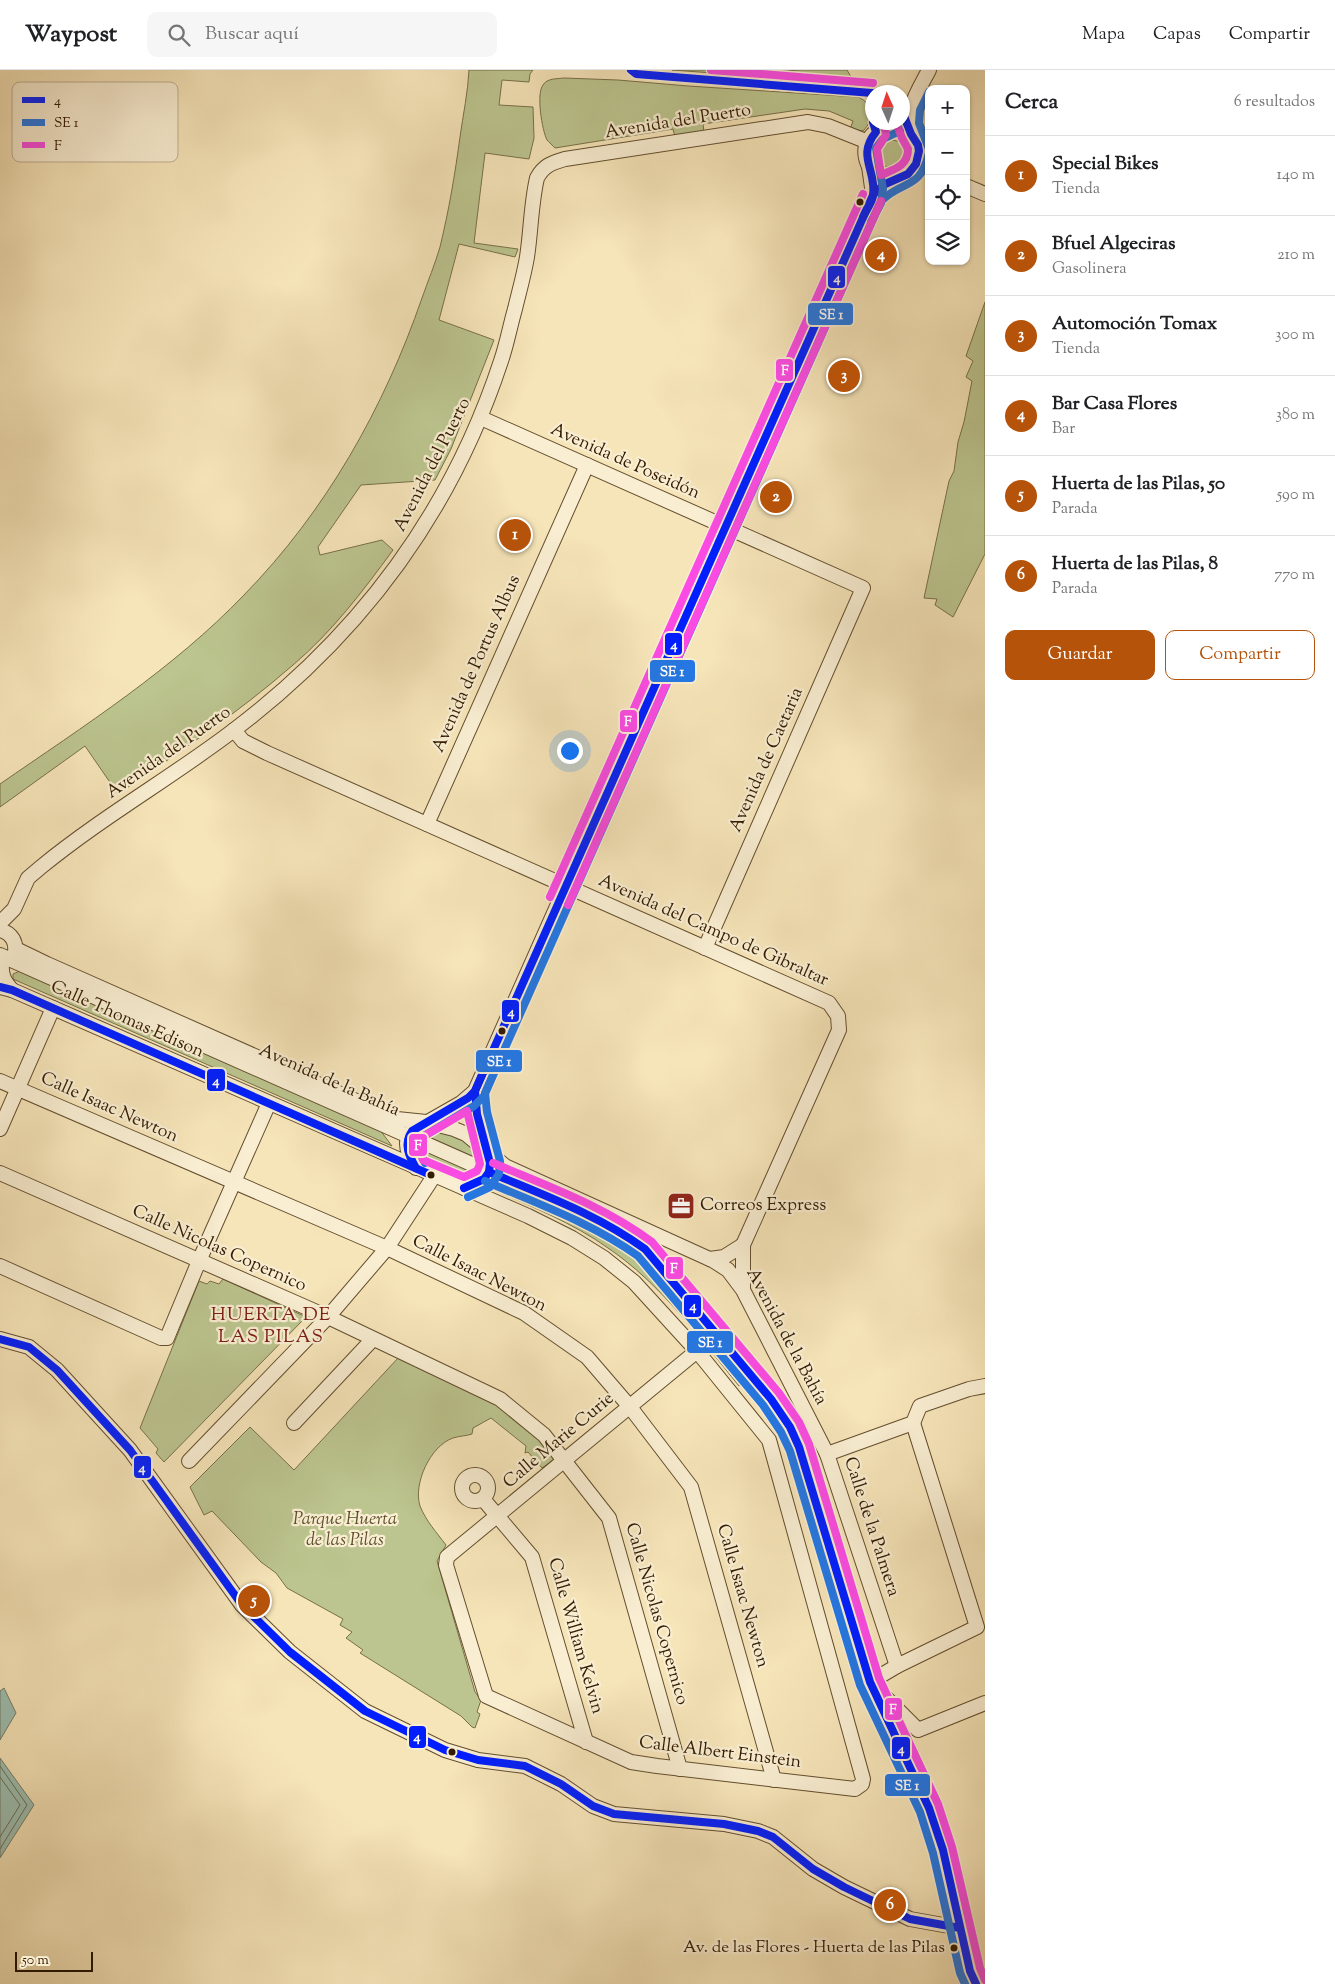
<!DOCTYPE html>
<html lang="es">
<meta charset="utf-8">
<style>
:root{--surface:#fff;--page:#f6f6f6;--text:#202124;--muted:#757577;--line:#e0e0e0;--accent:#b45309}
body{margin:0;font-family:"Sorts Mill Goudy",serif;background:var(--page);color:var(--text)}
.controls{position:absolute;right:15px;top:15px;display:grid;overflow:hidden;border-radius:10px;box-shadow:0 1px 4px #0004}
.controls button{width:45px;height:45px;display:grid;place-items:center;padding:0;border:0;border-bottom:1px solid var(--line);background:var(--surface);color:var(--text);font:25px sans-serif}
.compass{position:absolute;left:865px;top:15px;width:45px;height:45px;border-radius:50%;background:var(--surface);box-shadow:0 1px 4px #0004;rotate:357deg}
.scale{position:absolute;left:15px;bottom:12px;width:78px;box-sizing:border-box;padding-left:5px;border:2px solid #331b00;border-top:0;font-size:14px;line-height:18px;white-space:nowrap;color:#331b00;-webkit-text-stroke:4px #f9eed2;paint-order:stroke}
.you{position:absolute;left:569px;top:680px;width:18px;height:18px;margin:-12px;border:4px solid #fff;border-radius:50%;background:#1a73e8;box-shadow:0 0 0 8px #1a73e833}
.badge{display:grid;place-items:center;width:32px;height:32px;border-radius:50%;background:var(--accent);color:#fff;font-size:16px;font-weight:700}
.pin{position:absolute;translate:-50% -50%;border:2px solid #fff;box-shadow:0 1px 5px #0006}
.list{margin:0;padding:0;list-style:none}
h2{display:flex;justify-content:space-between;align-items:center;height:65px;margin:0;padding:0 20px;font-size:21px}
h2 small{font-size:16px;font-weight:400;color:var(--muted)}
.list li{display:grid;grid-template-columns:32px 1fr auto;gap:15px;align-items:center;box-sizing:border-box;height:80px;padding:0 20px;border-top:1px solid var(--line)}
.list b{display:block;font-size:19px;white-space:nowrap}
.list p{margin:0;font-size:16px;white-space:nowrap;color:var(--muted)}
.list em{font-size:16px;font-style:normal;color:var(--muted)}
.actions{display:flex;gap:10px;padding:15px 20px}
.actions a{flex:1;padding:11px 0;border:1px solid var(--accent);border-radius:10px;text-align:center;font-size:18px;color:var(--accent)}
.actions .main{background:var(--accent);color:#fff}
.icon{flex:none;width:28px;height:28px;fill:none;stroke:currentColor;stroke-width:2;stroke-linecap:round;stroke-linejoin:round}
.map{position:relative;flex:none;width:985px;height:1914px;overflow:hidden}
header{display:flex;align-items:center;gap:30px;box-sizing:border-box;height:70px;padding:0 25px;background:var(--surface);border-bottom:1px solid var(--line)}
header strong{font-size:24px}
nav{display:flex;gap:28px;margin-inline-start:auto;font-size:18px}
.search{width:350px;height:45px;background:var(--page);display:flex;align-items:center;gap:12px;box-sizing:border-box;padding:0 18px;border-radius:10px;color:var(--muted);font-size:19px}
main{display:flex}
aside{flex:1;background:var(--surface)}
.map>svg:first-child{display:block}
</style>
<header>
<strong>Waypost</strong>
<div class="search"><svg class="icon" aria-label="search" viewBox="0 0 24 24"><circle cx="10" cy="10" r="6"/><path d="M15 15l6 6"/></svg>Buscar aquí</div>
<nav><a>Mapa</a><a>Capas</a><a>Compartir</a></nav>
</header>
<main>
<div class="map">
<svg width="985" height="1914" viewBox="0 0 985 1914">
<rect width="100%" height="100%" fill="#f6e5b9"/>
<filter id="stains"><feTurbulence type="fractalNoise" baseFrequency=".004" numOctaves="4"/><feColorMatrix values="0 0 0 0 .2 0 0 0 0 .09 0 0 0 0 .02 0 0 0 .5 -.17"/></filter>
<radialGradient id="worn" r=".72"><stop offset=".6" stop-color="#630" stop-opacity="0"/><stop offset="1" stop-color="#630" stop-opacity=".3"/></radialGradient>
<g fill="#bcc58f" stroke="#787048">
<path d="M 469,0 L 533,0 L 530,4 L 529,12 L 502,10 L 499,35 L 533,37 L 534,68 L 529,89 L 485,83 L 474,173 L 518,179 L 515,187 L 459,174 L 439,250 L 494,270 L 451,379 L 435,410 L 361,415 L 318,477 L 320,485 L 382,470 L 393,480 C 363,521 332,562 293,595 C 238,643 178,683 118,724 L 85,676 L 0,737 L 0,714 C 84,656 173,599 244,525 C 326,441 384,338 422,228 C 428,211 435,194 440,177 C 449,140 455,104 460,67 C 463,45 468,22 469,0 Z"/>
<path d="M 672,0 L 750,0 L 754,6 Z"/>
<path d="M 800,0 L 847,0 L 854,12 L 764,7 L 768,2 Z"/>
<path d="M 564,8 L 618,10 L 688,16 L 858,27 C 874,34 875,49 863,61 L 850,59 L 853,51 L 829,41 L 805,39 L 703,54 L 704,62 L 675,67 L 673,59 L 555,78 C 553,76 549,72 547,70 C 542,60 536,24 543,15 C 547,8 557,9 564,8 Z"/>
<circle cx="892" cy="84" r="14"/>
<path d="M 985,232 L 985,484 L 953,547 L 935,535 L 937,529 L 924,528 L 949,411 L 954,401 L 958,372 L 964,352 L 972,311 L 966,307 L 973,291 L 966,286 Z"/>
<path d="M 20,901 L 380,1060 L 392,1076 L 13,909 L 13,904 Z"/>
<path d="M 431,1060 L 457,1065 L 478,1080 L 479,1087 L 475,1090 L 423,1066 L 427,1061 Z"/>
<path d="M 419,1079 L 425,1079 L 471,1100 L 471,1103 C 460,1116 424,1096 417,1084 Z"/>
<path d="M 502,1118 L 509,1118 L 600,1156 L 637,1179 L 750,1308 L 739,1316 C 699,1267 661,1214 608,1178 C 573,1153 532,1137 493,1119 Z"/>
<path d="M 223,1209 L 306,1247 L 164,1392 L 156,1383 L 158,1379 L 140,1358 L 199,1211 L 207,1214 L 210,1211 L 219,1214 Z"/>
<path d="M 399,1287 L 489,1329 L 536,1364 L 556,1388 L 542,1398 L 528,1382 L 525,1383 L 526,1376 L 491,1348 L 473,1358 L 472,1364 C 466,1366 459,1366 453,1368 C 430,1376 413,1414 420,1436 C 426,1451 437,1463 446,1475 L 437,1491 L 475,1622 L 481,1630 L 477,1642 L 480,1644 L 475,1658 L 472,1657 L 461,1646 L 360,1583 L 363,1580 L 346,1568 L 352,1562 L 340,1555 L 343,1549 L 287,1518 L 276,1503 L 261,1492 L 212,1441 L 204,1445 L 190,1417 L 250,1357 L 294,1400 Z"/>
</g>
<g fill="#9dbfb1" stroke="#737d6a">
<path d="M 4,1618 L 16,1643 L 0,1670 L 0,1621 Z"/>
<path d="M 0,1688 L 34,1735 L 0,1788 Z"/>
</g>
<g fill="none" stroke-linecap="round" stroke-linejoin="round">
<g stroke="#686d58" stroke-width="1">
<path d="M 0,1696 L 27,1735 L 0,1779"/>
<path d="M 0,1707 L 20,1735 L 0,1767"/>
</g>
<defs>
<g id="minor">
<path d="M 887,57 C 935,54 922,122 883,108 C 866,102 860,80 871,66 C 877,59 887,57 895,52"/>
<path d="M 911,64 C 906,37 917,23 929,0"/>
<path d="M 916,94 L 929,99"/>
<path d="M 966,116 L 985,124"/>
<path d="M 481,348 L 863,518 L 705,878"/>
<path d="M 234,660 L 243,671 L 267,683 L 829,933 L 838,946 L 839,960 L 743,1175 L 743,1218"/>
<path d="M 427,754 L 587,395"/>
<path d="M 0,853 L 14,839 L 28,808 L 41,797 C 102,747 171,708 234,660 C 361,564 451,443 501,291 C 507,274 510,256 515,239 C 519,222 524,205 527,187 C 531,161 531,134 537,108 C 544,95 552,93 565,89 L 808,52 L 828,56 L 868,72"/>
<path d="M 0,860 C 12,863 18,873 14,886"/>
<path d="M 16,879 L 47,894 L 397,1049 L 426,1052 L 454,1059 L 466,1064 L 505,1096 L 714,1191 L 728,1200 L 743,1220 L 827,1384"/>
<path d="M 0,885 L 600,1151 L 633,1170 L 659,1194 L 771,1329 L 790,1357 L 799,1377 L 870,1612 L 929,1738 L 943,1780 L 970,1901 L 976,1914"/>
<path d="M 2,895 C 1,906 5,912 12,920"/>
<path d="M 0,917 L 12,920 L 528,1146 L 572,1168 L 604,1188 L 634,1212 L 697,1281 L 769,1370 L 863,1709 L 862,1714 L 855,1719 L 657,1696 L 631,1692 L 486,1626 L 446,1495 L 447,1487 L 697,1281"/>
<path d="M 0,1011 L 387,1178 L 524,1243 L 587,1287 L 630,1337 L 691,1417 L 774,1710"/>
<path d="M 0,1059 L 53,938"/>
<path d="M 416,1098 C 409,1087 402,1072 412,1061 L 461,1033 L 475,1021 L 873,125 L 869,96"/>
<path d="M 0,1103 L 328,1247 L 500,1329 L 544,1365 L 609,1448 L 680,1699"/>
<path d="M 464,1118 L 484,1109 L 489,1102 L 490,1093 L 477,1044 L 475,1021"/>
<path d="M 710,1189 L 724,1187 L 743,1175"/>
<path d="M 0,1196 L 161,1268 L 167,1268 L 199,1191 L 269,1033"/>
<path d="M 0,1269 L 29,1277 L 57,1300 L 130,1380 L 242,1535 L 290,1582 L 365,1641 L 445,1680 L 478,1690 L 525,1696 L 561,1714 L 593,1736 L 614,1744 L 724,1754 L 758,1761 L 773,1767 L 813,1799 L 844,1817 L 910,1849 L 960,1858"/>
<path d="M 294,1353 L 373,1269"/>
<path d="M 913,1353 L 977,1557 L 897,1596 L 870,1612 L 918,1660 L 985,1633"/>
<path d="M 189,1391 L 328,1247 L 387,1178 L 434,1106"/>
<circle cx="475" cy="1418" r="13"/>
<path d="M 483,1429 L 532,1487 L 586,1672"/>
<path d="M 897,1596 L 827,1384 L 913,1353 L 920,1336 L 969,1319 L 985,1316"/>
</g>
</defs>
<use href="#minor" stroke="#644e2e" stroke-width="16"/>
<use href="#minor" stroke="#f9eed2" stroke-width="14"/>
<defs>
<g id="bus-1">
<path d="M 631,0 L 636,4 L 872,23"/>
<path d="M 863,147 C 866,140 872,133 873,126 C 877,100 856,86 876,62 L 873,52"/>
<path d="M 0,917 L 12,920 L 431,1105"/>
<path d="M 416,1098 C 409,1086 403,1074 412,1061 L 468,1028 L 475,1021 L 484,1000"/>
<path d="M 489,1102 C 543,1125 597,1144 645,1179 L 771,1329 L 790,1357 L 799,1377 L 870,1612 L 929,1738 L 943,1780 L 970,1901 L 976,1914"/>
<path d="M 464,1118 L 484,1109 L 489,1102 L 490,1093 L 477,1044 L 475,1021 L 873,125 L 883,115 L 908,104 L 916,94 L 919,81 L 918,75 L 911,64 L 902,41"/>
<path d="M 0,1269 L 29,1277 L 57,1300 L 130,1380 L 242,1535 L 290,1582 L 365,1641 L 445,1680 L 478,1690 L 525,1696 L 561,1714 L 593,1736 L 614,1744 L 724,1754 L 758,1761 L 773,1767 L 813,1799 L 844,1817 L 910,1849 L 960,1858"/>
</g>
<g id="bus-2">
<path d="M 929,22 L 920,40 L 919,53 L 929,79"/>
<path d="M 871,152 L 881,133 L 883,119 L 876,78 L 883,69 L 900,61"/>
<path d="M 425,1093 L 417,1077 L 419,1069 L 474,1036 L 484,1026 L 494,1003"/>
<path d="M 485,1111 C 538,1134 592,1153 638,1186 L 763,1335 L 781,1362 L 790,1381 L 860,1615 L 920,1742 L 933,1783 L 960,1903 L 965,1914"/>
<path d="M 468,1127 L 490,1117 L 499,1104 L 500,1091 L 487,1042 L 485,1023 L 881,131 C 903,109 920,121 929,83"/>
</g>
<g id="bus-3">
<path d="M 711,0 L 873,13"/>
<path d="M 884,52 L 886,65 L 877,79 L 881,105 C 895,99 908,96 908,79 L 902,68 L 896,52"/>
<path d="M 550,827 L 863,124"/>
<path d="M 568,835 L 881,131"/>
<path d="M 467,1041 L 480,1094 L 477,1101 L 464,1107 L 423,1090 L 417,1072 L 419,1069 Z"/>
<path d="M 493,1093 C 547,1116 604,1136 652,1172 L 779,1323 L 799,1352 L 809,1374 L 879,1608 L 938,1734 L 952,1777 L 980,1898 L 985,1910"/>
</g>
</defs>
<use href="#bus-1" stroke="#f9eed2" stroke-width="11"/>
<use href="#bus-2" stroke="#f9eed2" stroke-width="11"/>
<use href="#bus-3" stroke="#f9eed2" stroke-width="11"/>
<use href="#bus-1" stroke="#001eff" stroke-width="8"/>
<use href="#bus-2" stroke="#2477e4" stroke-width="8"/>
<use href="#bus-3" stroke="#fb4be4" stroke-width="8"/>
</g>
<defs>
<symbol id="office-square" viewBox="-11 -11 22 22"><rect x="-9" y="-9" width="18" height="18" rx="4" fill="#8f2418" stroke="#f9eed2"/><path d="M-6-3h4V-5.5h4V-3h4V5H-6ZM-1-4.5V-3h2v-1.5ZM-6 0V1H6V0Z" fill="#fff"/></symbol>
</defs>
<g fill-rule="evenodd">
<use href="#office-square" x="665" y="1120" width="32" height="32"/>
</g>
<g fill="#331b00" stroke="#f9eed2" stroke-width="2">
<circle cx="860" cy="132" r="4.5"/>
<circle cx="502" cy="961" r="4.5"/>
<circle cx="431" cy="1105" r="4.5"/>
<circle cx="452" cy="1682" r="4.5"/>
<circle cx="954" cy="1878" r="4.5"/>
</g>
<g text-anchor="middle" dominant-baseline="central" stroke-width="4.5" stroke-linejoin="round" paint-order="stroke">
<g font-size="17" fill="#331b00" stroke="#f9eed2" text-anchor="end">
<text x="945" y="1878">Av. de las Flores - Huerta de las Pilas</text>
</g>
<g font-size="18" fill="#331b00" stroke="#f9eed2">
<text transform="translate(678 52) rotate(-9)">Avenida del Puerto</text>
<text transform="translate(625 392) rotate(24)">Avenida de Poseidón</text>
<text transform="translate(433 395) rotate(-63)">Avenida del Puerto</text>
<text transform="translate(477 594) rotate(-66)">Avenida de Portus Albus</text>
<text transform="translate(169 683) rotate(-35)">Avenida del Puerto</text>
<text transform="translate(767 690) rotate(-66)">Avenida de Caetaria</text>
<text transform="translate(713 861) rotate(24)">Avenida del Campo de Gibraltar</text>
<text transform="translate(127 950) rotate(24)">Calle Thomas Edison</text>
<text transform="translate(329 1011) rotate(24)">Avenida de la Bahía</text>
<text transform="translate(109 1038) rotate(24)">Calle Isaac Newton</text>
<text transform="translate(219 1179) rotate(24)">Calle Nicolas Copernico</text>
<text transform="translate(479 1204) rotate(27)">Calle Isaac Newton</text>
<text transform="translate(786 1267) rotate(62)">Avenida de la Bahía</text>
<text transform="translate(559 1371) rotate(-40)">Calle Marie Curie</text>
<text transform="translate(871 1457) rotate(72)">Calle de la Palmera</text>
<text transform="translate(742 1526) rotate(74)">Calle Isaac Newton</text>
<text transform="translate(656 1544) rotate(74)">Calle Nicolas Copernico</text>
<text transform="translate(575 1566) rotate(74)">Calle William Kelvin</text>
<text transform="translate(720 1683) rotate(7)">Calle Albert Einstein</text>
</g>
<g font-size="18" fill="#331b00" stroke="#f9eed2" text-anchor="start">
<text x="700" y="1136">Correos Express</text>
</g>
<g font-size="18" font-style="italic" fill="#5c4e2b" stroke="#f9eed2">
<text x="345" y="1450">Parque Huerta<tspan x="345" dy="21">de las Pilas</tspan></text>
</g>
<g font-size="19" letter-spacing="1" fill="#7a1f14" stroke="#f9eed2">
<text x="271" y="1245">HUERTA DE<tspan x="271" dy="22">LAS PILAS</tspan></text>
</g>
</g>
<rect x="12" y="12" width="166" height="80" rx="8" fill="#f9eed2" stroke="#beaf93" stroke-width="1"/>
<rect x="22" y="27" width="23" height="6" fill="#001eff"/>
<rect x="22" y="49" width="23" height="7" fill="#2477e4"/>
<rect x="22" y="72" width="23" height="6" fill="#fb4be4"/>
<g font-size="14" fill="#331b00">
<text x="54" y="35">4</text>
<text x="54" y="57">SE 1</text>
<text x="54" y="80">F</text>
</g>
<g stroke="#f9eed2" stroke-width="2">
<rect x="827" y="195" width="19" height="24" rx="5" fill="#001eff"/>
<rect x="807" y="232" width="47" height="24" rx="5" fill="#2477e4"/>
<rect x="775" y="288" width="19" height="24" rx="5" fill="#fb4be4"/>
<rect x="664" y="562" width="19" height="24" rx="5" fill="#001eff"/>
<rect x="649" y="589" width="47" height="24" rx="5" fill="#2477e4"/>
<rect x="619" y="639" width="19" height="24" rx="5" fill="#fb4be4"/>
<rect x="501" y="929" width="19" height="24" rx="5" fill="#001eff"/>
<rect x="475" y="979" width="48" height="24" rx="5" fill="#2477e4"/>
<rect x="206" y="998" width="20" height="24" rx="5" fill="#001eff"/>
<rect x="408" y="1063" width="20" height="24" rx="5" fill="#fb4be4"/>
<rect x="665" y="1186" width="19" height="24" rx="5" fill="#fb4be4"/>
<rect x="683" y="1224" width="19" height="24" rx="5" fill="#001eff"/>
<rect x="686" y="1260" width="48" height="24" rx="5" fill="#2477e4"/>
<rect x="133" y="1385" width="19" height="24" rx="5" fill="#001eff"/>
<rect x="884" y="1627" width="19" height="24" rx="5" fill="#fb4be4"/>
<rect x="408" y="1655" width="19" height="24" rx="5" fill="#001eff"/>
<rect x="891" y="1666" width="20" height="24" rx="5" fill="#001eff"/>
<rect x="884" y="1703" width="47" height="24" rx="5" fill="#2477e4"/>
</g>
<g font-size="14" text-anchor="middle" font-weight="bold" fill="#fff">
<text x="837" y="212">4</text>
<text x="831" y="249">SE 1</text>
<text x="785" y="305">F</text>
<text x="674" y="579">4</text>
<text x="672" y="606">SE 1</text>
<text x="628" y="656">F</text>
<text x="511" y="946">4</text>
<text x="499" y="996">SE 1</text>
<text x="216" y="1015">4</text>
<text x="418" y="1080">F</text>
<text x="674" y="1203">F</text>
<text x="693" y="1240">4</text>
<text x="710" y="1277">SE 1</text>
<text x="142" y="1402">4</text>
<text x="893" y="1644">F</text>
<text x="417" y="1671">4</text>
<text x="901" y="1683">4</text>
<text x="907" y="1720">SE 1</text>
</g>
<rect width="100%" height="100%" filter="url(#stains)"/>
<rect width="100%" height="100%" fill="url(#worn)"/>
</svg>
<div class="controls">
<button>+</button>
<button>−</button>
<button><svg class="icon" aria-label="locate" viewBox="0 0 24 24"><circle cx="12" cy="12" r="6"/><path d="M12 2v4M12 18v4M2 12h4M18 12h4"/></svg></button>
<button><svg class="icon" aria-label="layers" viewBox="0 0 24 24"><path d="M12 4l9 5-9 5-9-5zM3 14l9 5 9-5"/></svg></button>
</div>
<svg class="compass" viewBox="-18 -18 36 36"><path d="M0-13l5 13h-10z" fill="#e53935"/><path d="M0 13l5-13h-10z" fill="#757577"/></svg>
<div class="scale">50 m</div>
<div class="you"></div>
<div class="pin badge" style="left:515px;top:465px">1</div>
<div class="pin badge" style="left:776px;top:427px">2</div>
<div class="pin badge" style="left:844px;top:306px">3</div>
<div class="pin badge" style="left:881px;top:185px">4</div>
<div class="pin badge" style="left:254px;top:1531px">5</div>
<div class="pin badge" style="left:890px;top:1835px">6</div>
</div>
<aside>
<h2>Cerca<small>6 resultados</small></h2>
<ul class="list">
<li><span class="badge">1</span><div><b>Special Bikes</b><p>Tienda</p></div><em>140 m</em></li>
<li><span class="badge">2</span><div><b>Bfuel Algeciras</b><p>Gasolinera</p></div><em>210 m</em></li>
<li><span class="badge">3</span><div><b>Automoción Tomax</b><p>Tienda</p></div><em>300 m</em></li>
<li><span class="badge">4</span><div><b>Bar Casa Flores</b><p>Bar</p></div><em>380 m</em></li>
<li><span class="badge">5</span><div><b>Huerta de las Pilas, 50</b><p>Parada</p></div><em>590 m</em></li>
<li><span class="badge">6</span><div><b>Huerta de las Pilas, 8</b><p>Parada</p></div><em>770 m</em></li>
</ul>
<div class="actions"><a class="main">Guardar</a><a>Compartir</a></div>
</aside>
</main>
